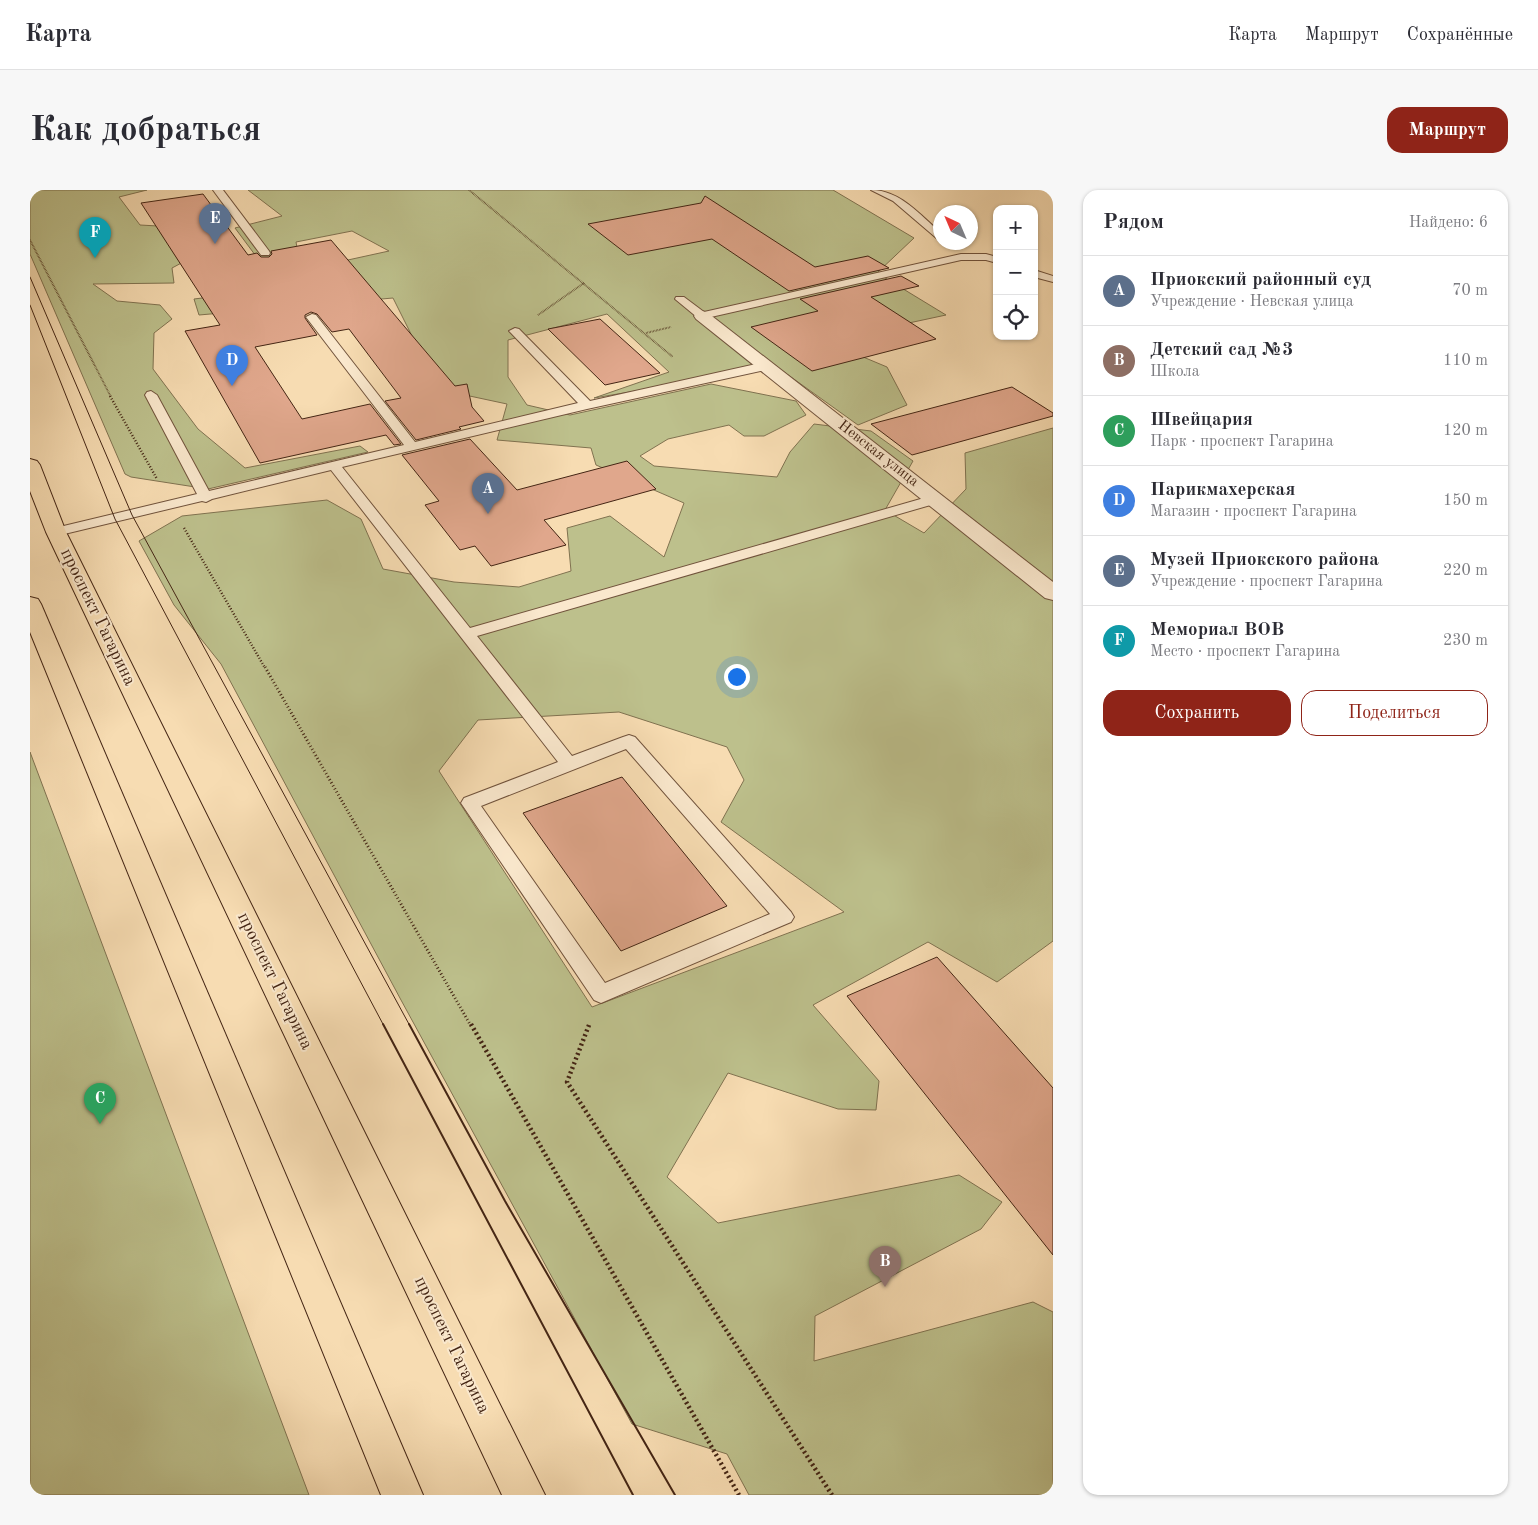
<!DOCTYPE html>
<html lang="ru">
<meta charset="utf-8">
<style>
:root{--surface:#fff;--page:#f7f7f7;--text:#2b2b33;--muted:#7c7c81;--line:#e1e1e2;--accent:#8f2418}
body{margin:0;font-family:"Old Standard TT",serif;background:var(--page);color:var(--text)}
.controls{position:absolute;right:15px;top:15px;display:grid;overflow:hidden;border-radius:10px;box-shadow:0 1px 4px #0004}
.controls button{width:45px;height:45px;display:grid;place-items:center;padding:0;border:0;border-bottom:1px solid var(--line);background:var(--surface);color:var(--text);font:25px sans-serif}
.compass{position:absolute;left:903px;top:15px;width:45px;height:45px;border-radius:50%;background:var(--surface);box-shadow:0 1px 4px #0004;rotate:316deg}
.you{position:absolute;left:706px;top:486px;width:18px;height:18px;margin:-12px;border:4px solid #fff;border-radius:50%;background:#1a73e8;box-shadow:0 0 0 8px #1a73e833}
.badge{display:grid;place-items:center;width:32px;height:32px;border-radius:50%;background:var(--accent);color:#fff;font-size:16px;font-weight:700}
.pin{position:absolute;translate:-50% -41px;filter:drop-shadow(0 1px 2px #0008)}
.pin::after{content:'';position:absolute;top:26px;width:18px;height:15px;background:inherit;clip-path:polygon(0 0,100% 0,50% 100%)}
.list{margin:0;padding:0;list-style:none}
h2{display:flex;justify-content:space-between;align-items:center;height:65px;margin:0;padding:0 20px;font-size:21px}
h2 small{font-size:16px;font-weight:400;color:var(--muted)}
.list li{display:grid;grid-template-columns:32px 1fr auto;gap:15px;align-items:center;box-sizing:border-box;height:70px;padding:0 20px;border-top:1px solid var(--line)}
.list b{display:block;font-size:19px;white-space:nowrap}
.list p{margin:0;font-size:16px;white-space:nowrap;color:var(--muted)}
.list em{font-size:16px;font-style:normal;color:var(--muted)}
.actions{display:flex;gap:10px;padding:15px 20px}
.actions a{flex:1;padding:11px 0;border:1px solid var(--accent);border-radius:15px;text-align:center;font-size:18px;color:var(--accent)}
.actions .main{background:var(--accent);color:#fff}
.icon{flex:none;width:28px;height:28px;fill:none;stroke:currentColor;stroke-width:2;stroke-linecap:round;stroke-linejoin:round}
.map{position:relative;flex:none;width:1023px;height:1305px;overflow:hidden;border-radius:15px}
header{display:flex;align-items:center;gap:30px;box-sizing:border-box;height:70px;padding:0 25px;background:var(--surface);border-bottom:1px solid var(--line)}
header strong{font-size:24px}
nav{display:flex;gap:28px;margin-inline-start:auto;font-size:18px}
.intro{display:flex;align-items:center;justify-content:space-between;box-sizing:border-box;height:120px;padding:0 30px}
h1{margin:0;font-size:35px}
.button{padding:12px 22px;border-radius:15px;background:var(--accent);color:#fff;font-size:18px;font-weight:700}
main{display:flex;gap:30px;padding:0 30px}
aside{flex:1;background:var(--surface);border-radius:15px;box-shadow:0 1px 4px #0004}
.map>svg:first-child{display:block}
</style>
<header>
<strong>Карта</strong>
<nav><a>Карта</a><a>Маршрут</a><a>Сохранённые</a></nav>
</header>
<div class="intro"><h1>Как добраться</h1><a class="button">Маршрут</a></div>
<main>
<div class="map">
<svg width="1023" height="1305" viewBox="0 0 1023 1305">
<rect width="100%" height="100%" fill="#f7dcb2"/>
<filter id="stains"><feTurbulence type="fractalNoise" baseFrequency=".004" numOctaves="4"/><feColorMatrix values="0 0 0 0 .2 0 0 0 0 .09 0 0 0 0 .02 0 0 0 .5 -.17"/></filter>
<radialGradient id="worn" r=".72"><stop offset=".6" stop-color="#630" stop-opacity="0"/><stop offset="1" stop-color="#630" stop-opacity=".3"/></radialGradient>
<g fill="#bdc08c" stroke="#807250" fill-rule="evenodd">
<path d="M 0,0 L 117,0 L 89,7 L 110,35 L 128,36 L 157,70 L 142,78 L 144,93 L 63,94 L 87,111 L 130,115 L 142,129 L 124,143 L 123,179 L 168,239 L 215,278 L 330,256 L 338,262 L 178,299 L 101,287 L 95,284 L 0,64 Z"/>
<path d="M 218,0 L 803,0 L 884,48 L 847,83 L 916,125 L 795,151 L 857,177 L 877,215 L 828,235 L 747,177 L 564,208 L 639,182 L 577,124 L 478,150 L 478,187 L 497,215 L 540,225 L 681,194 L 766,211 L 776,225 L 734,246 L 714,246 L 699,235 L 638,249 L 610,266 L 624,276 L 747,287 L 760,262 L 784,234 L 841,241 L 883,271 L 855,320 L 894,343 L 936,299 L 935,263 L 1023,238 L 1023,751 L 967,792 L 898,752 L 783,815 L 849,891 L 846,920 L 808,919 L 698,883 L 637,987 L 688,1033 L 929,985 L 972,1012 L 951,1039 L 785,1126 L 784,1171 L 1003,1112 L 1023,1122 L 1023,1305 L 719,1305 L 697,1264 L 602,1234 L 371,810 L 191,474 L 144,415 L 109,351 L 152,326 L 297,310 L 331,329 L 353,379 L 424,392 L 489,397 L 541,381 L 537,338 L 580,326 L 634,367 L 654,313 L 566,275 L 561,258 L 467,250 L 477,214 L 421,202 L 398,178 L 363,108 L 169,125 L 164,109 L 300,92 L 295,75 L 359,61 L 322,41 L 266,52 L 272,85 L 246,93 L 205,38 L 252,26 ZM 589,522 L 697,557 L 714,590 L 691,632 L 814,722 L 562,817 L 409,581 L 448,530 Z"/>
<path d="M 0,562 L 279,1305 L 0,1305 Z"/>
</g>
<g fill="#e0a78c" stroke="#442514">
<path d="M 173,4 L 218,65 L 227,63 L 231,67 L 239,67 L 242,64 L 241,61 L 301,50 L 425,196 L 437,194 L 442,217 L 454,231 L 429,237 L 431,239 L 386,250 L 355,211 L 371,208 L 319,139 L 302,142 L 287,124 L 281,122 L 275,125 L 275,128 L 287,145 L 225,157 L 272,229 L 340,214 L 371,254 L 364,255 L 356,245 L 230,273 L 155,141 L 190,135 L 111,13 Z"/>
<path d="M 675,6 L 785,77 L 838,66 L 859,78 L 759,101 L 682,49 L 598,65 L 558,34 L 671,13 Z"/>
<path d="M 871,86 L 889,96 L 841,107 L 906,149 L 782,181 L 721,137 L 788,121 L 770,109 Z"/>
<path d="M 570,129 L 630,183 L 575,195 L 518,139 Z"/>
<path d="M 982,197 L 1023,223 L 1023,226 L 882,265 L 841,234 Z"/>
<path d="M 440,249 L 487,300 L 597,271 L 626,299 L 514,330 L 536,355 L 461,376 L 445,356 L 430,360 L 395,315 L 409,311 L 372,265 Z"/>
<path d="M 592,587 L 697,716 L 591,761 L 493,623 Z"/>
<path d="M 907,767 L 1023,898 L 1023,1065 L 817,806 Z"/>
</g>
<g fill="none" stroke-linecap="round" stroke-linejoin="round">
<defs>
<g id="service">
<path d="M 183,0 L 193,0 L 239,61 L 240,63 L 239,65 L 231,65 Z"/>
<path d="M 841,0 C 870,0 890,25 911,43 L 911,52 L 863,11 Z"/>
<path d="M 931,64 L 956,64 L 967,67 L 967,73 L 956,70 L 931,70 L 672,129 L 668,128 L 645,109 L 646,107 L 654,107 L 674,122 Z"/>
<path d="M 1004,80 L 1023,86 L 1023,92 L 1004,87 Z"/>
<path d="M 282,124 L 286,125 L 385,252 L 548,213 L 481,143 L 479,141 L 485,138 L 489,139 L 560,211 L 735,172 L 741,176 L 735,180 L 557,219 L 312,277 L 440,438 L 901,306 L 911,306 L 913,309 L 911,312 L 447,446 L 542,566 L 593,547 L 599,545 L 605,547 L 761,722 L 764,727 L 761,732 L 578,810 L 571,813 L 564,810 L 431,613 L 434,608 L 528,572 L 301,280 L 182,309 L 176,312 L 172,311 L 26,346 L 21,345 L 19,342 L 21,339 L 167,304 L 115,205 L 117,202 L 121,201 L 127,205 L 179,301 L 374,255 L 276,127 ZM 596,559 L 740,724 L 575,793 L 451,616 Z"/>
</g>
<path id="minor" d="M 672,121 L 678,123 L 1023,392 L 1023,410 L 1015,408 L 666,129 L 664,126 L 666,123 Z"/>
<g id="primary">
<path d="M 0,269 L 7,271 L 10,275 L 36,342 L 515,1305 L 472,1305 L 16,342 L 0,301 Z"/>
<path d="M 0,407 L 8,409 L 11,414 L 393,1305 L 351,1305 L 0,442 Z"/>
</g>
</defs>
<use href="#service" stroke="#71533c" stroke-width="2"/>
<use href="#minor" stroke="#71533c" stroke-width="2"/>
<use href="#primary" stroke="#442514" stroke-width="2"/>
<g stroke="#442514" stroke-width="2" stroke-dasharray="0.5 1" stroke-linecap="butt">
<path d="M 439,0 L 643,167"/>
<path d="M 0,50 L 81,207"/>
<path d="M 508,125 L 554,93"/>
<path d="M 616,143 L 641,137"/>
</g>
<g stroke="#442514" stroke-width="2.5" stroke-dasharray="1 2" stroke-linecap="butt">
<path d="M 80,206 L 127,289"/>
<path d="M 154,338 L 235,478"/>
</g>
<path stroke="#442514" stroke-width="3" stroke-dasharray="1 2.5" stroke-linecap="butt" d="M 235,477 L 441,836"/>
<g stroke="#442514" stroke-width="4.5" stroke-dasharray="2 3" stroke-linecap="butt">
<path d="M 441,834 L 709,1305"/>
<path d="M 559,835 L 537,892 L 802,1305"/>
</g>
<use href="#service" fill="#fae8cd" fill-rule="evenodd"/>
<use href="#minor" fill="#fae8cd" fill-rule="evenodd"/>
<use href="#primary" fill="#f7dcb2" fill-rule="evenodd"/>
<g stroke="#442514" stroke-width="1">
<path d="M 0,87 L 102,325 L 380,836"/>
<path d="M 0,115 L 85,329 L 354,836"/>
</g>
<g stroke="#442514" stroke-width="2">
<path d="M 353,834 L 603,1305"/>
<path d="M 379,834 L 475,1011 L 645,1305"/>
</g>
</g>
<g text-anchor="middle" dominant-baseline="central" stroke-width="4" stroke-linejoin="round" paint-order="stroke">
<g font-size="15" fill="#442514" stroke="#fae8cd">
<text transform="translate(848 264) rotate(38)">Невская улица</text>
</g>
<g font-size="18" fill="#442514" stroke="#fae8cd">
<text transform="translate(68 427) rotate(64)">проспект Гагарина</text>
<text transform="translate(245 791) rotate(64)">проспект Гагарина</text>
<text transform="translate(422 1155) rotate(64)">проспект Гагарина</text>
</g>
</g>
<rect width="100%" height="100%" filter="url(#stains)"/>
<rect width="100%" height="100%" fill="url(#worn)"/>
</svg>
<div class="controls">
<button>+</button>
<button>−</button>
<button><svg class="icon" aria-label="locate" viewBox="0 0 24 24"><circle cx="12" cy="12" r="6"/><path d="M12 2v4M12 18v4M2 12h4M18 12h4"/></svg></button>
</div>
<svg class="compass" viewBox="-18 -18 36 36"><path d="M0-13l5 13h-10z" fill="#e53935"/><path d="M0 13l5-13h-10z" fill="#7c7c81"/></svg>
<div class="you"></div>
<div class="pin badge" style="left:458px;top:324px;background:#5c6f8a">A</div>
<div class="pin badge" style="left:855px;top:1097px;background:#8d6e63">B</div>
<div class="pin badge" style="left:70px;top:934px;background:#2e9e5b">C</div>
<div class="pin badge" style="left:202px;top:196px;background:#3f7fe0">D</div>
<div class="pin badge" style="left:185px;top:54px;background:#5c6f8a">E</div>
<div class="pin badge" style="left:65px;top:68px;background:#0f9aa8">F</div>
</div>
<aside>
<h2>Рядом<small>Найдено: 6</small></h2>
<ul class="list">
<li><span class="badge" style="background:#5c6f8a">A</span><div><b>Приокский районный суд</b><p>Учреждение · Невская улица</p></div><em>70 m</em></li>
<li><span class="badge" style="background:#8d6e63">B</span><div><b>Детский сад №3</b><p>Школа</p></div><em>110 m</em></li>
<li><span class="badge" style="background:#2e9e5b">C</span><div><b>Швейцария</b><p>Парк · проспект Гагарина</p></div><em>120 m</em></li>
<li><span class="badge" style="background:#3f7fe0">D</span><div><b>Парикмахерская</b><p>Магазин · проспект Гагарина</p></div><em>150 m</em></li>
<li><span class="badge" style="background:#5c6f8a">E</span><div><b>Музей Приокского района</b><p>Учреждение · проспект Гагарина</p></div><em>220 m</em></li>
<li><span class="badge" style="background:#0f9aa8">F</span><div><b>Мемориал ВОВ</b><p>Место · проспект Гагарина</p></div><em>230 m</em></li>
</ul>
<div class="actions"><a class="main">Сохранить</a><a>Поделиться</a></div>
</aside>
</main>
